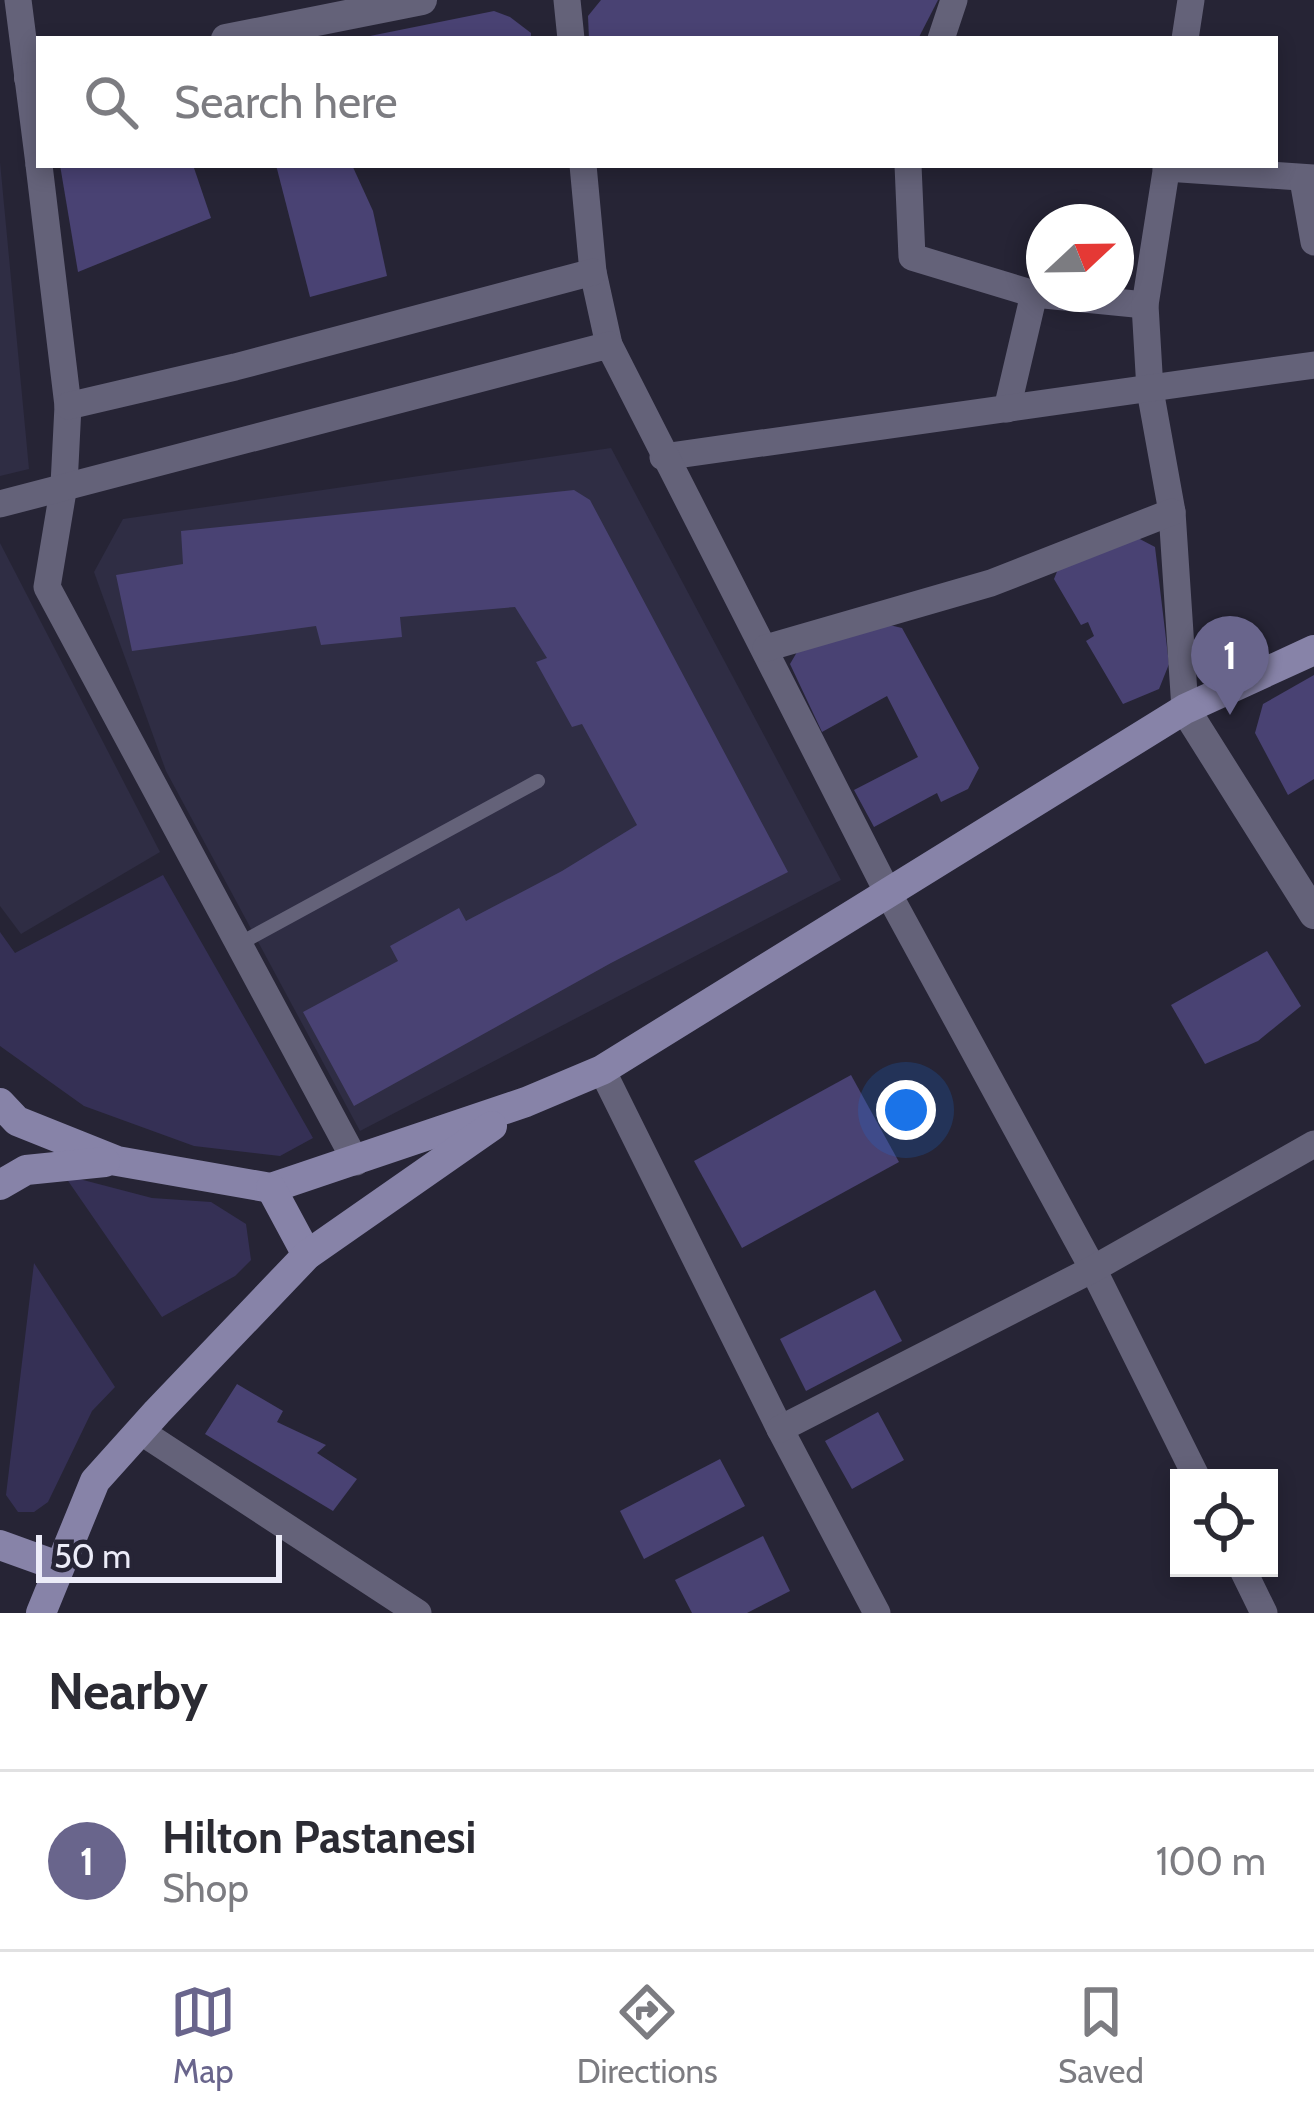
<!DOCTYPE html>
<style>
:root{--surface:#fff;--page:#f2f2f3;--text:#2b2b33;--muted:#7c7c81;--line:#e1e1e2;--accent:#69658c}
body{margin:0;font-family:Cabin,sans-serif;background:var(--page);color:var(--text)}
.controls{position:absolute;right:36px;bottom:36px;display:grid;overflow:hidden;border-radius:0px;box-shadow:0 6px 18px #0003}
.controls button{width:108px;height:108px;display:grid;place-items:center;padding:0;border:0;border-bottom:3px solid var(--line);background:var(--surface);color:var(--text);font:60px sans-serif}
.compass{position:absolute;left:1026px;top:204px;width:108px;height:108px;border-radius:50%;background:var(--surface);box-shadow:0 6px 18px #0003;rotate:68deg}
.scale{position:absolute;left:36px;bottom:30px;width:246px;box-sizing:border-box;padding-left:12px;border:6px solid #ececf8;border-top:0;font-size:33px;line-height:42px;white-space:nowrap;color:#ececf8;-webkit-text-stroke:9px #262435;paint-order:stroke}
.you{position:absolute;left:906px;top:1110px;width:42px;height:42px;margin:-30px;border:9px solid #fff;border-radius:50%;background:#1a73e8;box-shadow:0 0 0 18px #1a73e833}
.badge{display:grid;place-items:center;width:78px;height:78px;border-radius:50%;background:var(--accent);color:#fff;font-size:39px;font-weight:700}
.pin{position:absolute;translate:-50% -99px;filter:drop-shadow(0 3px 6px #0008)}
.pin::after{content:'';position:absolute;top:63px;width:42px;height:36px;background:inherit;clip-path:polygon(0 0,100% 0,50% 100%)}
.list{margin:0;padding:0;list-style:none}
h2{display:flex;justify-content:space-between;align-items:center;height:156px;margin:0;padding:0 48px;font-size:51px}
h2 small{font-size:39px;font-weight:400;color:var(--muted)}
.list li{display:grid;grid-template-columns:78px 1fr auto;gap:36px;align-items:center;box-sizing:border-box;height:180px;padding:0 48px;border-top:3px solid var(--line)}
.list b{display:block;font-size:45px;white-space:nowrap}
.list p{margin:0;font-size:39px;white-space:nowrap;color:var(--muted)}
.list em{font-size:39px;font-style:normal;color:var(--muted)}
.icon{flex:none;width:66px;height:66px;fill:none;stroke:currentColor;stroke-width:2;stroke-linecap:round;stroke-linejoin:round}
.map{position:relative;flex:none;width:1314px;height:1613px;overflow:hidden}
.search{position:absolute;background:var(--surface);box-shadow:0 6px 18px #0003;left:36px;right:36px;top:36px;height:132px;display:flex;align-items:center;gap:30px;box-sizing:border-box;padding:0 42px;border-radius:0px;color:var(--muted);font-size:45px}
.sheet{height:336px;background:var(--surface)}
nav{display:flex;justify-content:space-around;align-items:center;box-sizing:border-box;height:168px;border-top:3px solid var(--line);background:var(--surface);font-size:33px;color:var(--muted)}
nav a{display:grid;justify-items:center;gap:6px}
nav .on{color:var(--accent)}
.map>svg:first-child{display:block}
</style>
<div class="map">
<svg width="1314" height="1613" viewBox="0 0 1314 1613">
<rect width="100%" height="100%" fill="#262435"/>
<g fill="#2f2d44">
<path d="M 0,162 L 29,469 L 0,476 Z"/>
<path d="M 611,448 L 841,880 L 360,1131 L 166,771 L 94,572 L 123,519 Z"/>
<path d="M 0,543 L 160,852 L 21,934 L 0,906 Z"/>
</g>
<g fill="#353055">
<path d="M 163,875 L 313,1138 L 280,1156 L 194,1146 L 84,1106 L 0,1046 L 0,932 L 15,953 Z"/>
<path d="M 64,1175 L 152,1198 L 211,1202 L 246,1224 L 251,1260 L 235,1276 L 162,1317 Z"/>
<path d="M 34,1263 L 115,1387 L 92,1411 L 48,1502 L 34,1512 L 18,1512 L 6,1495 Z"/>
</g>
<g fill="#494273">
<path d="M 601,0 L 938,0 L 918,39 L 589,39 L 588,16 Z"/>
<path d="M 494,11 L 510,17 L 531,33 L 531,39 L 355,39 Z"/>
<path d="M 60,165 L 193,165 L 211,218 L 78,272 Z"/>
<path d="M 276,165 L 352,165 L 373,211 L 387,276 L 310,297 Z"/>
<path d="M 574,490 L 590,500 L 788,872 L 611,963 L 354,1106 L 303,1012 L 398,961 L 390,946 L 459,908 L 466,921 L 562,871 L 637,825 L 582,724 L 572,727 L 536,662 L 547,658 L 515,607 L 400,617 L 402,637 L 321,645 L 316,626 L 132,651 L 116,575 L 183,564 L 181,531 Z"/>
<path d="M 1134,536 L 1155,547 L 1169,664 L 1159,689 L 1123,704 L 1086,641 L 1094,636 L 1088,622 L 1081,625 L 1054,579 L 1060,564 Z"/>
<path d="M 881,623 L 902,628 L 979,768 L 968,789 L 941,802 L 937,793 L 874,827 L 854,790 L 918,757 L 887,696 L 822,732 L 790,664 L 797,652 Z"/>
<path d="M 1314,675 L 1314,779 L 1288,795 L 1255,733 L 1263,704 Z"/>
<path d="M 1267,951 L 1301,1006 L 1258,1041 L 1205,1064 L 1171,1005 Z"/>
<path d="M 851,1075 L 899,1162 L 742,1248 L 694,1161 Z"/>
<path d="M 875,1290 L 902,1341 L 806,1391 L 780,1339 Z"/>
<path d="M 237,1384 L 283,1411 L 277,1422 L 326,1445 L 317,1453 L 357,1479 L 333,1511 L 205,1434 Z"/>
<path d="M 878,1412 L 904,1460 L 852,1489 L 825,1441 Z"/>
<path d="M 720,1459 L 745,1506 L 644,1559 L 620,1511 Z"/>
<path d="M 763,1536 L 790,1591 L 747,1613 L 692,1613 L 675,1580 Z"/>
</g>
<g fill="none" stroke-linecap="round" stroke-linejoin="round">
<path stroke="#646279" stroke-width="14" d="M 239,944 L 538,781"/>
<g stroke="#646279" stroke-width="27">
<path d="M 18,0 L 39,164"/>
<path d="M 567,0 L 571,39"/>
<path d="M 941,39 L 954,0"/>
<path d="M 1185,39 L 1191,0"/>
<path d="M 39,165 L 68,406 L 64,485 L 47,587 L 356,1162"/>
<path d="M 583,165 L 593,272 L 609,345"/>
<path d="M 908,165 L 912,257 L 1034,294 L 1145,305"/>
<path d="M 1167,165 L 1145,305 L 1150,390 L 1172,512 L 1185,709"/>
<path d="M 1166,168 L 1314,178"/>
<path d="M 1303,180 L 1314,242"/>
<path d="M 68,406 L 235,367 L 593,272"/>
<path d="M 1007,409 L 1034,294"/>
<path d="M 663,457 L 1314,365"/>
<path d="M 0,504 L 609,345 L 888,893 L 1093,1269 L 1197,1478"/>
<path d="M 766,648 L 991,583 L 1172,512"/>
<path d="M 602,1070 L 780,1429 L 877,1613"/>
<path d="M 780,1429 L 1093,1269 L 1314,1144"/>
<path d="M 140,1431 L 418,1613"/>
<path d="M 1242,1568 L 1264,1613"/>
</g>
<g stroke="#646279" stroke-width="30">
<path d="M 226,39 L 422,0"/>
<path d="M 29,78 L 39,76"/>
<path d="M 1185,709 L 1314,914"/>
</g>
<g stroke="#8783a8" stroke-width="30">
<path d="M 0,1103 L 17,1121 L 117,1161 L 271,1188 L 526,1102 L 602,1070 L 1185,709 L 1314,650"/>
<path d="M 0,1185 L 26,1170 L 105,1162"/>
<path d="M 271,1188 L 307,1255"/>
<path d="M 0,1545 L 58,1566"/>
<path d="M 41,1613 L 95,1481 L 157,1412 L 307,1255 L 492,1126"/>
</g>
</g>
</svg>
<div class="controls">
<button><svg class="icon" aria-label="locate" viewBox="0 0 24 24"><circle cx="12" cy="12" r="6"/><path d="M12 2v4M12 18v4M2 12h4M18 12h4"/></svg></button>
</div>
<svg class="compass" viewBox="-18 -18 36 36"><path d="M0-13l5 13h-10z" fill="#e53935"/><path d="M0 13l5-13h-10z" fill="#7c7c81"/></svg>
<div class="scale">50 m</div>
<div class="you"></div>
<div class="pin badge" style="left:1230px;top:715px">1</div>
<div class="search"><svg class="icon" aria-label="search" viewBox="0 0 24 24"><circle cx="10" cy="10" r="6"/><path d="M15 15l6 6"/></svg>Search here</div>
</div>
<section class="sheet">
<h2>Nearby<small></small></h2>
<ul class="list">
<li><span class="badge">1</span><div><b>Hilton Pastanesi</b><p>Shop</p></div><em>100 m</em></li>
</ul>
</section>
<nav>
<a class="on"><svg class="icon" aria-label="map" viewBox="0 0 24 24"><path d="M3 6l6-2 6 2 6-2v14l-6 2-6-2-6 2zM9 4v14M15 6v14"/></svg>Map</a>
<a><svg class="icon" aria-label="directions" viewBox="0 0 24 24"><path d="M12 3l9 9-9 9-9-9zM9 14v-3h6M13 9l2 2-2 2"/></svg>Directions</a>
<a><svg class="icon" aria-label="saved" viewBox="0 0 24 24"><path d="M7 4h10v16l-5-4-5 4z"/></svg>Saved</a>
</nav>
